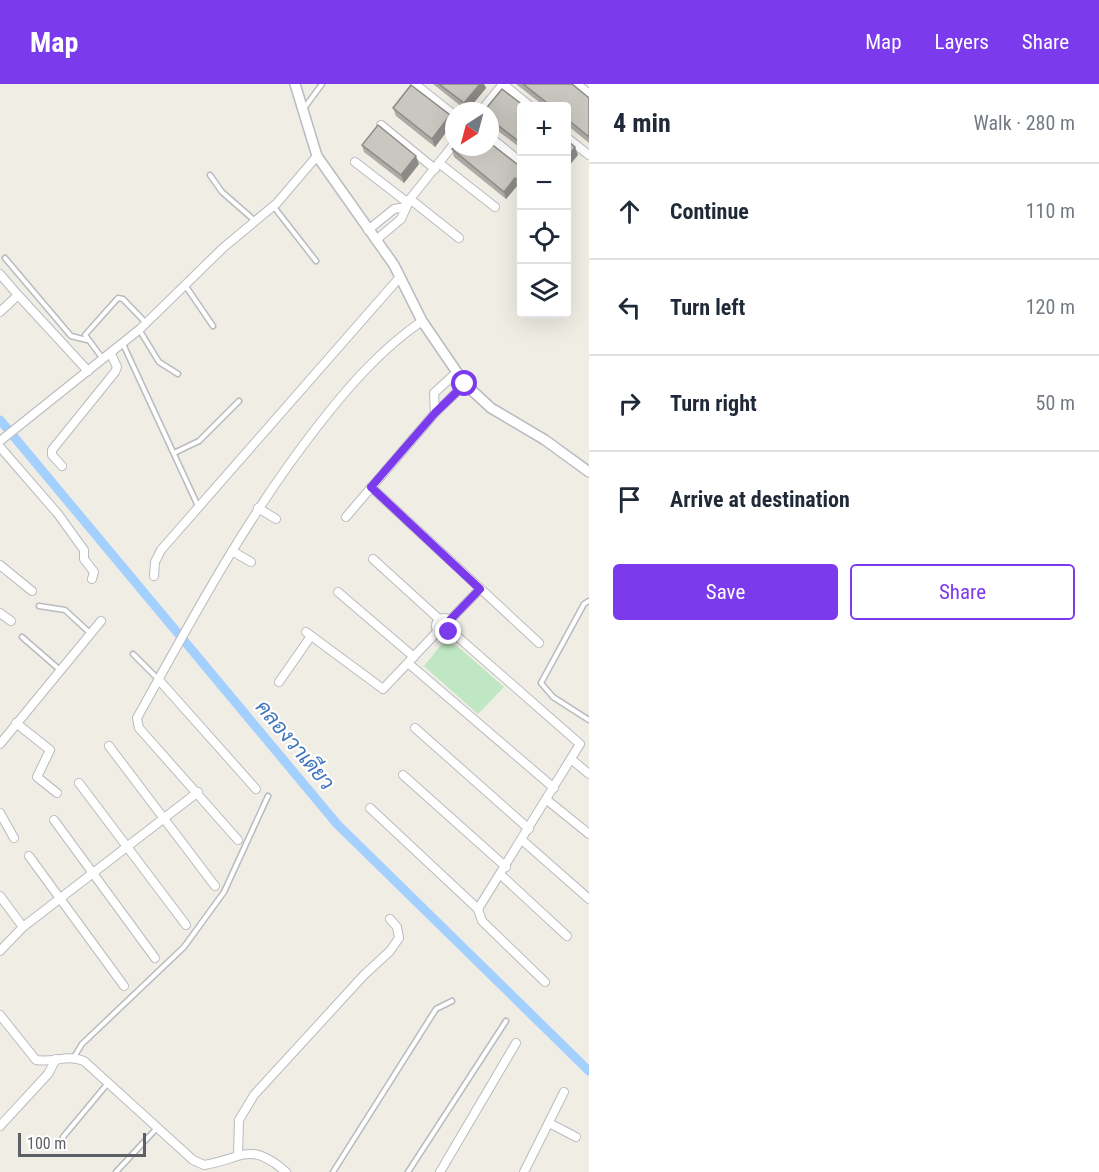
<!DOCTYPE html>
<meta charset="utf-8">
<style>
:root{--surface:#fff;--page:#f6f6f7;--text:#1f2937;--muted:#747a83;--line:#e0e1e3;--accent:#7c3aed}
body{margin:0;font-family:"Roboto Condensed",Sarabun,sans-serif;background:var(--page);color:var(--text)}
.controls{position:absolute;right:18px;top:18px;display:grid;overflow:hidden;border-radius:6px;box-shadow:0 6px 24px #0002}
.controls button{width:54px;height:54px;display:grid;place-items:center;padding:0;border:0;border-bottom:2px solid var(--line);background:var(--surface);color:var(--text);font:30px sans-serif}
.compass{position:absolute;left:445px;top:18px;width:54px;height:54px;border-radius:50%;background:var(--surface);box-shadow:0 6px 24px #0002;rotate:216deg}
.scale{position:absolute;left:18px;bottom:15px;width:128px;box-sizing:border-box;padding-left:6px;border:3px solid #5c5f65;border-top:0;font-size:16px;line-height:21px;white-space:nowrap;color:#5c5f65;-webkit-text-stroke:4px #fff;paint-order:stroke}
.stop{position:absolute;width:18px;height:18px;margin:-14px;border:4px solid #7c3aed;border-radius:50%;background:#fff}
.stop.end{background:#7c3aed;border-color:#fff;box-shadow:0 2px 6px #0008}
.list{margin:0;padding:0;list-style:none}
h2{display:flex;justify-content:space-between;align-items:center;height:78px;margin:0;padding:0 24px;font-size:26px}
h2 small{font-size:20px;font-weight:400;color:var(--muted)}
.list li{display:grid;grid-template-columns:39px 1fr auto;gap:18px;align-items:center;box-sizing:border-box;height:96px;padding:0 24px;border-top:2px solid var(--line)}
.list b{display:block;font-size:22px;white-space:nowrap}
.list em{font-size:20px;font-style:normal;color:var(--muted)}
.actions{display:flex;gap:12px;padding:18px 24px}
.actions a{flex:1;padding:14px 0;border:2px solid var(--accent);border-radius:6px;text-align:center;font-size:21px;color:var(--accent)}
.actions .main{background:var(--accent);color:#fff}
.icon{flex:none;width:33px;height:33px;fill:none;stroke:currentColor;stroke-width:2;stroke-linecap:round;stroke-linejoin:round}
.map{position:relative;flex:none;width:589px;height:1088px;overflow:hidden}
header{display:flex;align-items:center;gap:36px;box-sizing:border-box;height:84px;padding:0 30px;background:var(--accent);color:#fff}
header strong{font-size:28px}
nav{display:flex;gap:33px;margin-inline-start:auto;font-size:21px}
main{display:flex}
aside{flex:1;background:var(--surface)}
.map>svg:first-child{display:block}
</style>
<header>
<strong>Map</strong>
<nav><a>Map</a><a>Layers</a><a>Share</a></nav>
</header>
<main>
<div class="map">
<svg width="589" height="1088" viewBox="0 0 589 1088">
<rect width="100%" height="100%" fill="#efede4"/>
<path fill="#c0e7c3" d="M 447,559 L 456,561 L 504,603 L 478,630 L 424,582 L 441,561 Z"/>
<g fill="none" stroke-linecap="round" stroke-linejoin="round">
<path stroke="#a3d0ff" stroke-width="9" d="M 0,336 L 337,740 L 589,987"/>
<defs>
<g id="service">
<path d="M 305,23 L 322,0"/>
<path d="M 210,91 L 222,108 L 254,136"/>
<path d="M 274,123 L 316,177"/>
<path d="M 5,174 L 71,252 L 87,256"/>
<path d="M 185,201 L 213,242"/>
<path d="M 140,247 L 159,278 L 178,290"/>
<path d="M 123,260 L 198,422"/>
<path d="M 103,275 L 85,251 L 118,214 L 123,215 L 146,239"/>
<path d="M 174,369 L 199,357 L 239,317"/>
<path d="M 589,517 L 584,520 L 541,599 L 553,613 L 589,636"/>
<path d="M 39,522 L 65,526 L 90,549"/>
<path d="M 22,553 L 60,586"/>
<path d="M 133,570 L 158,595"/>
<path d="M 74,973 L 82,960 L 184,863 L 224,808 L 268,712"/>
<path d="M 63,1053 L 108,999"/>
<path d="M 116,1088 L 156,1045"/>
<path d="M 333,1088 L 436,925 L 452,917"/>
<path d="M 408,1088 L 506,937"/>
</g>
<g id="minor">
<path d="M 415,0 L 454,31"/>
<path d="M 503,0 L 530,22"/>
<path d="M 577,0 L 589,10"/>
<path d="M 481,27 L 503,0"/>
<path d="M 381,41 L 435,85"/>
<path d="M 490,53 L 522,79"/>
<path d="M 566,53 L 589,71"/>
<path d="M 355,78 L 408,119"/>
<path d="M 439,79 L 495,123"/>
<path d="M 410,115 L 459,154"/>
<path d="M 368,146 L 394,125 L 406,123"/>
<path d="M 376,156 L 401,135 L 410,115 L 454,60"/>
<path d="M 0,190 L 18,211"/>
<path d="M 0,228 L 18,211 L 88,287"/>
<path d="M 435,329 L 434,309 L 456,289"/>
<path d="M 0,357 L 140,245 L 224,163 L 277,119 L 317,72"/>
<path d="M 0,363 L 58,430 L 84,466 L 84,475 L 94,488 L 92,495"/>
<path d="M 62,382 L 52,371 L 52,366 L 115,288 L 117,283 L 111,270"/>
<path d="M 371,403 L 539,559"/>
<path d="M 258,424 L 276,435"/>
<path d="M 346,433 L 435,329 L 465,300"/>
<path d="M 232,467 L 251,478"/>
<path d="M 373,475 L 439,535"/>
<path d="M 0,481 L 32,507"/>
<path d="M 154,492 L 155,478 L 161,466 L 400,193"/>
<path d="M 338,508 L 414,573"/>
<path d="M 0,529 L 11,537"/>
<circle cx="444" cy="542" r="8"/>
<path d="M 450,536 L 480,505"/>
<path d="M 451,547 L 580,660 L 478,825"/>
<path d="M 306,548 L 383,605 L 438,547"/>
<path d="M 408,579 L 554,704"/>
<path d="M 159,596 L 256,705"/>
<path d="M 279,598 L 311,552"/>
<path d="M 16,639 L 50,666 L 37,693 L 57,709"/>
<path d="M 415,644 L 529,745"/>
<path d="M 0,660 L 101,537"/>
<path d="M 109,662 L 215,802"/>
<path d="M 571,675 L 589,690"/>
<path d="M 403,691 L 506,783"/>
<path d="M 79,699 L 186,841"/>
<path d="M 547,716 L 589,750"/>
<path d="M 370,724 L 478,825 L 482,837 L 545,898"/>
<path d="M 0,729 L 14,754"/>
<path d="M 54,736 L 155,874"/>
<path d="M 238,756 L 139,644 L 137,634 C 192,535 246,434 317,343 C 348,303 380,266 422,237"/>
<path d="M 522,756 L 589,815"/>
<path d="M 29,772 L 124,902"/>
<path d="M 501,791 L 567,852"/>
<path d="M 0,812 L 23,843"/>
<path d="M 0,867 L 23,843 L 198,708"/>
<path d="M 0,931 L 36,976 C 54,979 67,970 84,977 L 193,1076 L 204,1081 C 243,1075 249,1056 286,1088"/>
<path d="M 549,1039 L 576,1053"/>
<path d="M 0,1042 L 48,990 L 56,975"/>
<path d="M 238,1070 L 239,1036 L 254,1011 L 364,891 L 390,867 L 399,854 L 397,843 L 390,835"/>
<path d="M 440,1088 L 516,959"/>
<path d="M 524,1088 L 564,1008"/>
</g>
<path id="tertiary" d="M 295,0 L 317,72 L 394,181 L 422,237 L 465,300 L 491,324 L 545,356 L 589,388"/>
</defs>
<use href="#service" stroke="#b9bbc0" stroke-width="7"/>
<use href="#minor" stroke="#b9bbc0" stroke-width="10"/>
<use href="#tertiary" stroke="#b9bbc0" stroke-width="12"/>
<use href="#service" stroke="#fff" stroke-width="4"/>
<use href="#minor" stroke="#fff" stroke-width="8"/>
<use href="#tertiary" stroke="#fff" stroke-width="9"/>
</g>
<g fill="#aeaba6">
<path d="M 433,0 L 484,0 L 486,4 L 467,27 Z"/>
<path d="M 516,0 L 572,0 L 589,14 L 589,59 L 567,41 L 567,22 L 544,22 Z"/>
<path d="M 522,22 L 522,65 L 490,41 L 490,27 Z"/>
<path d="M 393,24 L 453,39 L 435,63 L 396,32 Z"/>
<path d="M 362,61 L 419,80 L 404,99 L 364,68 Z"/>
<path d="M 452,65 L 522,84 L 522,105 L 517,102 L 506,115 L 454,73 Z"/>
</g>
<g fill="#8d8b87">
<path d="M 480,0 L 484,0 L 486,4 L 467,27 L 464,19 Z"/>
<path d="M 450,31 L 453,39 L 435,63 L 432,55 Z"/>
<path d="M 575,63 L 578,71 L 569,82 L 567,74 Z"/>
<path d="M 416,72 L 419,80 L 404,99 L 401,91 Z"/>
<path d="M 515,94 L 517,102 L 506,115 L 504,108 Z"/>
</g>
<g fill="#cac7c1" stroke="#8d8b87" stroke-width="1.5">
<path d="M 439,0 L 480,0 L 464,19 Z"/>
<path d="M 523,0 L 572,0 L 589,14 L 589,53 L 567,35 L 567,22 L 551,22 Z"/>
<path d="M 411,1 L 450,31 L 432,55 L 393,24 Z"/>
<path d="M 502,5 L 524,22 L 522,22 L 522,60 L 490,35 L 490,27 L 484,27 Z"/>
<path d="M 378,41 L 416,72 L 401,91 L 362,61 Z"/>
<path d="M 567,56 L 575,63 L 567,74 Z"/>
<path d="M 490,59 L 522,84 L 522,97 L 520,99 L 515,94 L 504,108 L 452,65 L 454,63 L 490,63 Z"/>
</g>
<g fill="none" stroke-linecap="round" stroke-linejoin="round">
<path stroke="#7c3aed" stroke-width="8" d="M 449,548 L 452,543 L 450,536 L 480,505 L 371,403 L 435,329 L 465,300"/>
</g>
<g text-anchor="middle" dominant-baseline="central" stroke-width="4.5" stroke-linejoin="round" paint-order="stroke">
<g font-size="21" font-style="italic" fill="#4074bc" stroke="#fff">
<text transform="translate(295 661) rotate(50)">คลองวาเดียว</text>
</g>
</g>
</svg>
<div class="controls">
<button>+</button>
<button>−</button>
<button><svg class="icon" aria-label="locate" viewBox="0 0 24 24"><circle cx="12" cy="12" r="6"/><path d="M12 2v4M12 18v4M2 12h4M18 12h4"/></svg></button>
<button><svg class="icon" aria-label="layers" viewBox="0 0 24 24"><path d="M12 4l9 5-9 5-9-5zM3 14l9 5 9-5"/></svg></button>
</div>
<svg class="compass" viewBox="-18 -18 36 36"><path d="M0-13l5 13h-10z" fill="#e53935"/><path d="M0 13l5-13h-10z" fill="#747a83"/></svg>
<div class="scale">100 m</div>
<div class="stop" style="left:465px;top:300px"></div>
<div class="stop end" style="left:449px;top:548px"></div>
</div>
<aside>
<h2>4 min<small>Walk · 280 m</small></h2>
<ul class="list">
<li><svg class="icon" aria-label="ahead" viewBox="0 0 24 24"><path d="M12 20V5M6 11l6-6 6 6"/></svg><div><b>Continue</b></div><em>110 m</em></li>
<li><svg class="icon" aria-label="left" viewBox="0 0 24 24"><path d="M17 20v-9H6M10 6l-5 5 5 5"/></svg><div><b>Turn left</b></div><em>120 m</em></li>
<li><svg class="icon" aria-label="right" viewBox="0 0 24 24"><path d="M7 20v-9h11M14 6l5 5-5 5"/></svg><div><b>Turn right</b></div><em>50 m</em></li>
<li><svg class="icon" aria-label="arrive" viewBox="0 0 24 24"><path d="M6 21V4h12l-3 4 3 4H6"/></svg><div><b>Arrive at destination</b></div></li>
</ul>
<div class="actions"><a class="main">Save</a><a>Share</a></div>
</aside>
</main>
